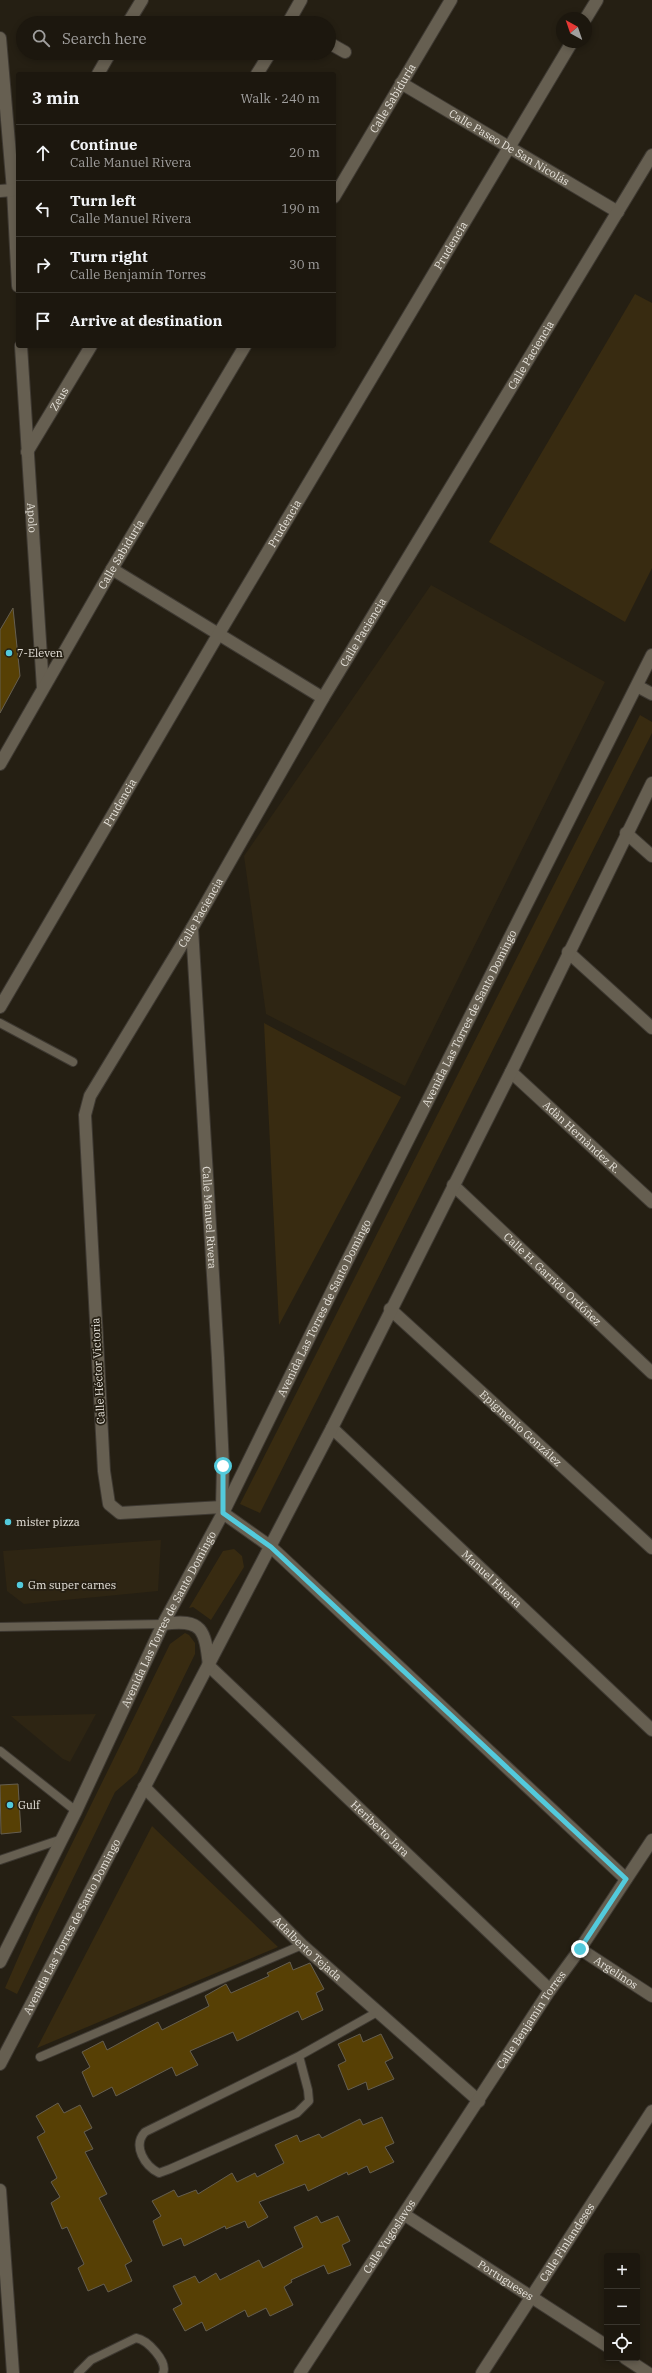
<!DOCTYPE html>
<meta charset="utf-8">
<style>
:root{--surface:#1c170e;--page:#252017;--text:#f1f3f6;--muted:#a09f9e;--line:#3a362e}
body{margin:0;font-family:"IBM Plex Serif",serif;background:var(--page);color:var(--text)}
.controls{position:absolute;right:12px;bottom:12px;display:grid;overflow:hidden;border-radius:4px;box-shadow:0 2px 6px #0003}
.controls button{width:36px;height:36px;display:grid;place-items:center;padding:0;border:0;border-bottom:1px solid var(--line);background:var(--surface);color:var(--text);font:20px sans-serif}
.compass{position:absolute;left:556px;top:12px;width:36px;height:36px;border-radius:50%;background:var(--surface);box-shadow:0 2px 6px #0003;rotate:320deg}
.stop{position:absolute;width:12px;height:12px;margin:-9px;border:3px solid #53cadc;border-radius:50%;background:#fff}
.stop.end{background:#53cadc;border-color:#fff;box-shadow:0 1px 4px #0008}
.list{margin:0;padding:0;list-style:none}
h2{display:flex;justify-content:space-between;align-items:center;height:52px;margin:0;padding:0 16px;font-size:17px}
h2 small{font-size:13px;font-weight:400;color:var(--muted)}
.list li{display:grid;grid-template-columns:26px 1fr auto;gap:12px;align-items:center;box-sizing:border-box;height:56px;padding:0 16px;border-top:1px solid var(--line)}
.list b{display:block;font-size:15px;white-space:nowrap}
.list p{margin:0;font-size:13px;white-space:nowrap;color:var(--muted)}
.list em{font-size:13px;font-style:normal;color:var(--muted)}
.icon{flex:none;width:22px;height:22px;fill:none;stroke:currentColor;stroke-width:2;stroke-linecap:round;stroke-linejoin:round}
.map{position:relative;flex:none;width:652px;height:2373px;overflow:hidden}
.search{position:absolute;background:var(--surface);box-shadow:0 2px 6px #0003;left:16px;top:16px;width:320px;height:44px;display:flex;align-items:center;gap:10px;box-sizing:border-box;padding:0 14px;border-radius:22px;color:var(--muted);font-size:15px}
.panel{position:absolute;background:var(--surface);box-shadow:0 2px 6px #0003;left:16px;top:72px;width:320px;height:276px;border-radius:4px}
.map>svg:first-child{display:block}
</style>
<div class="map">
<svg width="652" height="2373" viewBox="0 0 652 2373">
<rect width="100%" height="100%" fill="#251f13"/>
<g fill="#2e2513">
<path d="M 431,585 L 605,682 L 405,1086 L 266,1014 L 244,856 Z"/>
<path d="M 161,1540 L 158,1591 L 24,1604 L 7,1591 L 3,1551 Z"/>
<path d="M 96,1714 L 70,1762 L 63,1759 L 11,1716 Z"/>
</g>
<g fill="#382b11">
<path d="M 635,294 L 652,303 L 652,568 L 625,622 L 489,542 Z"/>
<path d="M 640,715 L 652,722 L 652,733 L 260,1513 L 240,1504 Z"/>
<path d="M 264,1023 L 401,1097 L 279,1325 Z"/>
<path d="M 234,1549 L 242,1556 L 244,1567 L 211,1620 L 193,1607 L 189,1608 L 223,1551 Z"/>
<path d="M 185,1633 L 189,1635 L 195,1643 L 195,1654 L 137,1773 L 115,1792 L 17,1994 L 5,1988 L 36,1917 L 170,1644 Z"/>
<path d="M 152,1826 L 278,1947 L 37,2048 Z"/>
</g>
<g fill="#574005" stroke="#655e50">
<path d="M 13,608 L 20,676 L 0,713 L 0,630 Z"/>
<path d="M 18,1784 L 21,1832 L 1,1834 L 0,1785 Z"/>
<path d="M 290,1962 L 293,1970 L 310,1963 L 324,1989 L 316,1993 L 323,2010 L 302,2020 L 298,2011 L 237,2041 L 233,2032 L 190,2051 L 198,2065 L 176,2076 L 172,2067 L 116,2096 L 112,2087 L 93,2097 L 82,2072 L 90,2067 L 82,2052 L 103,2041 L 107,2050 L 158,2022 L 162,2030 L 209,2006 L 205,1996 L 226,1984 L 231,1993 L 269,1976 L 267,1973 Z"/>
<path d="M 360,2034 L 363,2042 L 381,2034 L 393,2058 L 385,2062 L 394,2079 L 368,2090 L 366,2082 L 348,2090 L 338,2065 L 346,2061 L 338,2044 Z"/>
<path d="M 58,2103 L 64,2113 L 80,2105 L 92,2128 L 84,2132 L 93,2149 L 85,2152 L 107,2194 L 99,2198 L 132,2261 L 125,2265 L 132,2281 L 108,2292 L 104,2284 L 88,2291 L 78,2268 L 84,2264 L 67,2227 L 62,2229 L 51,2203 L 60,2197 L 51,2182 L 57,2178 L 37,2137 L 45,2132 L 36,2116 Z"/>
<path d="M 382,2117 L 394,2143 L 385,2147 L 394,2162 L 370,2173 L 367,2166 L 348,2175 L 347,2172 L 308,2191 L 305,2184 L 259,2202 L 268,2217 L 248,2228 L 245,2221 L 226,2229 L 225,2226 L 184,2246 L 181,2238 L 163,2246 L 153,2221 L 161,2216 L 152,2201 L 174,2190 L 178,2197 L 196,2190 L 198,2194 L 232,2173 L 237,2182 L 255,2173 L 257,2177 L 284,2163 L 275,2145 L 297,2135 L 300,2142 L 319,2134 L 322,2138 L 360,2119 L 363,2125 Z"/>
<path d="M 317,2216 L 321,2223 L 338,2216 L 350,2241 L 342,2245 L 351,2265 L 328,2274 L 324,2265 L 291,2280 L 292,2282 L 284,2287 L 293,2305 L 270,2316 L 266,2308 L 248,2317 L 245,2310 L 206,2331 L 202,2322 L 185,2331 L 173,2309 L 182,2304 L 173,2286 L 195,2276 L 199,2283 L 216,2273 L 220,2280 L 259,2260 L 263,2268 L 303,2247 L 294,2227 Z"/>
</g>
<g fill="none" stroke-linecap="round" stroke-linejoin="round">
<defs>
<g id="lane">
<path d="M 0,1023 L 73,1062"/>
<path d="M 0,1627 L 163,1624"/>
<path d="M 0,1751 L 76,1811"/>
<path d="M 0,1860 L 62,1839"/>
<path d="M 299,2056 L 308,2090 L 309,2101 L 297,2113 L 170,2169 L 159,2173 C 145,2166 132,2146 145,2132 L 299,2056 L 379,2011"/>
<path d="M 40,2057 L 302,1945"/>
<path d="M 78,2373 L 91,2360 L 136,2338 C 148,2340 168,2362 163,2373"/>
</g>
<g id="street">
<path d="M 586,18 L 597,0"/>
<path d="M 128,23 L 142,0"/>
<path d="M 288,23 L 301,0"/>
<path d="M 0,38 L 13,190 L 18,286"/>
<path d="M 329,43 L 345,52"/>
<path d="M 98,74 L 110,53"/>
<path d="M 257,74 L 270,53"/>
<path id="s1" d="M 401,83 L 618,212"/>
<path d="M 0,191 L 13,190 L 18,188"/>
<path id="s2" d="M 334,197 L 451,0"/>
<path id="s3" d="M 21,346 L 43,688"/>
<path id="s4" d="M 27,452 L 91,346"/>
<path d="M 112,569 L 323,698"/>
<path d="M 637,686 L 652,694"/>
<path id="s5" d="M 0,764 L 112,569 L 245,346"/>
<path d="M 626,833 L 652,856"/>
<path id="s6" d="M 192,928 L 218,1358 L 223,1466 L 222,1507"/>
<path d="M 568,952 L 652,1028"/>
<path id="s7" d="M 0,1007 L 218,635 L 572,42"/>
<path id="s8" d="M 511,1072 L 652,1202"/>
<path id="s9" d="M 453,1185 L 652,1373"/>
<path id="s10" d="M 390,1309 L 652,1548"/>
<path id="s11" d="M 332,1428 L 652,1730"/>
<path id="s12" d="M 209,1666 L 550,1990"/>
<path id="s13" d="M 144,1787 L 302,1945 L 479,2101"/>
<path id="s14" d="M 626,1879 L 271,1547 L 223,1513 L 222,1507 L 120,1513 L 109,1504 L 104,1471 L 85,1115 L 90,1096 L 192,928 L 323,698 L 652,155"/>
<path id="s15" d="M 580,1949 L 652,1996"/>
<path id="s16" d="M 405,2215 L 607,2346"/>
<path d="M 625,2358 L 648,2373"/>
<path id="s17" d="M 300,2373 L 550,1990 L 580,1949 L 652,1840"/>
<path id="s18" d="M 482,2373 L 652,2111"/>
</g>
<g id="secondary">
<path d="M 163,1624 C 203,1618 205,1630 209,1666"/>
<path id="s19" d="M 0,1962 L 76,1811 L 163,1624 L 223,1513 L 338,1279 L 652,655"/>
<path id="s20" d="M 0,2064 L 332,1428 L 511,1072 L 652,783"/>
<path d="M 0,2190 L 13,2373"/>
</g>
</defs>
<use href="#lane" stroke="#3e3932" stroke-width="10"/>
<use href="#street" stroke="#3e3932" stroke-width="14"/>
<use href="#secondary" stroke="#3e3932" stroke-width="14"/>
<use href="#lane" stroke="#665f51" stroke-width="8"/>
<use href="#street" stroke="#665f51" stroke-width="12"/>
<use href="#secondary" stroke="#665f51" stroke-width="12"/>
</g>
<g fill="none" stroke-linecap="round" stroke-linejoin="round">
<path stroke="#53cadc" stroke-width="5" d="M 223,1466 L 223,1513 L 271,1547 L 626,1879 L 580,1949"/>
</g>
<g fill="#53cadc" stroke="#251f13" stroke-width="1.5">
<circle cx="9" cy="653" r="4"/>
<circle cx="8" cy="1522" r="4"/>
<circle cx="20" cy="1585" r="4"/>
<circle cx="10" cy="1805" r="4"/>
</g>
<g text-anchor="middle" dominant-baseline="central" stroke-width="3.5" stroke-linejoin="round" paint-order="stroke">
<g font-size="11" fill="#e7e3db" stroke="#251f13">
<text stroke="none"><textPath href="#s2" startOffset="115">Calle Sabiduría</textPath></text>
<text stroke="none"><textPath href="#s1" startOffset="126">Calle Paseo De San Nicolás</textPath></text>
<text stroke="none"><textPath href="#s7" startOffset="885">Prudencia</textPath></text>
<text stroke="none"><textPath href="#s14" startOffset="1939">Calle Paciencia</textPath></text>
<text stroke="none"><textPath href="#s4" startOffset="62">Zeus</textPath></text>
<text stroke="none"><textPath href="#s3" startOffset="172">Apolo</textPath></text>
<text stroke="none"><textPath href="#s7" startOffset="561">Prudencia</textPath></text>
<text stroke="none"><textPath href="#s5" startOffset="242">Calle Sabiduría</textPath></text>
<text stroke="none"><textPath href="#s14" startOffset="1615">Calle Paciencia</textPath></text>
<text stroke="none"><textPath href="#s7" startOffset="237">Prudencia</textPath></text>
<text stroke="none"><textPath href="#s14" startOffset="1291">Calle Paciencia</textPath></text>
<text stroke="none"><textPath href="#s19" startOffset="1054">Avenida Las Torres de Santo Domingo</textPath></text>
<text stroke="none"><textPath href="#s8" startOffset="96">Adàn Hernàndez R.</textPath></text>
<text stroke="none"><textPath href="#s6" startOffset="290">Calle Manuel Rivera</textPath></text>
<text stroke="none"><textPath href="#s9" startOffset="137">Calle H. Garrido Ordóñez</textPath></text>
<text stroke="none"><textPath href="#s19" startOffset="730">Avenida Las Torres de Santo Domingo</textPath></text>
<text transform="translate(98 1371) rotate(-93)">Calle Héctor Victoria</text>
<text stroke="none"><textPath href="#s10" startOffset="177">Epigmenio González</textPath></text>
<text stroke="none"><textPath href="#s11" startOffset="220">Manuel Huerta</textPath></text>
<text stroke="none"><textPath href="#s19" startOffset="382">Avenida Las Torres de Santo Domingo</textPath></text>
<text stroke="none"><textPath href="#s12" startOffset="236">Heriberto Jara</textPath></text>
<text stroke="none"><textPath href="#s20" startOffset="155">Avenida Las Torres de Santo Domingo</textPath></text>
<text stroke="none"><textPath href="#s13" startOffset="230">Adalberto Tejada</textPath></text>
<text stroke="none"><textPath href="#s15" startOffset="43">Argelinos</textPath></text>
<text stroke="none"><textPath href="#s17" startOffset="422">Calle Benjamín Torres</textPath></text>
<text stroke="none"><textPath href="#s17" startOffset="163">Calle Yugoslavos</textPath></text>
<text stroke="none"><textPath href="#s18" startOffset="156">Calle Finlandeses</textPath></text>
<text stroke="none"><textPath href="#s16" startOffset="120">Portugueses</textPath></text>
</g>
<g font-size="11" fill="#e7e3db" stroke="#251f13" text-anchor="start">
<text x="17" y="653">7-Eleven</text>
<text x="16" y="1522">mister pizza</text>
<text x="28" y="1585">Gm super carnes</text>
<text x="18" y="1805">Gulf</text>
</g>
</g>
</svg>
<div class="controls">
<button>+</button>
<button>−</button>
<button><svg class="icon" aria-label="locate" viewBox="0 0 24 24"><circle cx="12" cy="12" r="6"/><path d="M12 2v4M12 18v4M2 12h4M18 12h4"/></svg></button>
</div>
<svg class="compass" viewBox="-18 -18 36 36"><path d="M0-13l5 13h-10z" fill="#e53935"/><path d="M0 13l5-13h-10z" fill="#a09f9e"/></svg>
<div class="stop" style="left:223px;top:1466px"></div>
<div class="stop end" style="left:580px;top:1949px"></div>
<div class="search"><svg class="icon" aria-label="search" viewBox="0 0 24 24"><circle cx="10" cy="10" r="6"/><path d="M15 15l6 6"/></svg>Search here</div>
<section class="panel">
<h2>3 min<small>Walk · 240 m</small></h2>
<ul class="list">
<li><svg class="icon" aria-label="ahead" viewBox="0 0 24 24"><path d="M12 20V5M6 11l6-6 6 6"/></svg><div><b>Continue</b><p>Calle Manuel Rivera</p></div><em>20 m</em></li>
<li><svg class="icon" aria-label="left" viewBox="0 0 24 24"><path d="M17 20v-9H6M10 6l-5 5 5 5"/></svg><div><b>Turn left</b><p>Calle Manuel Rivera</p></div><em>190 m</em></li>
<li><svg class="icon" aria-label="right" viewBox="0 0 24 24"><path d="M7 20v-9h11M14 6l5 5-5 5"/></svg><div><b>Turn right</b><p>Calle Benjamín Torres</p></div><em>30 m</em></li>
<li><svg class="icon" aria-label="arrive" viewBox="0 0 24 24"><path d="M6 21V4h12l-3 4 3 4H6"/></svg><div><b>Arrive at destination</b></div></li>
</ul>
</section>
</div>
